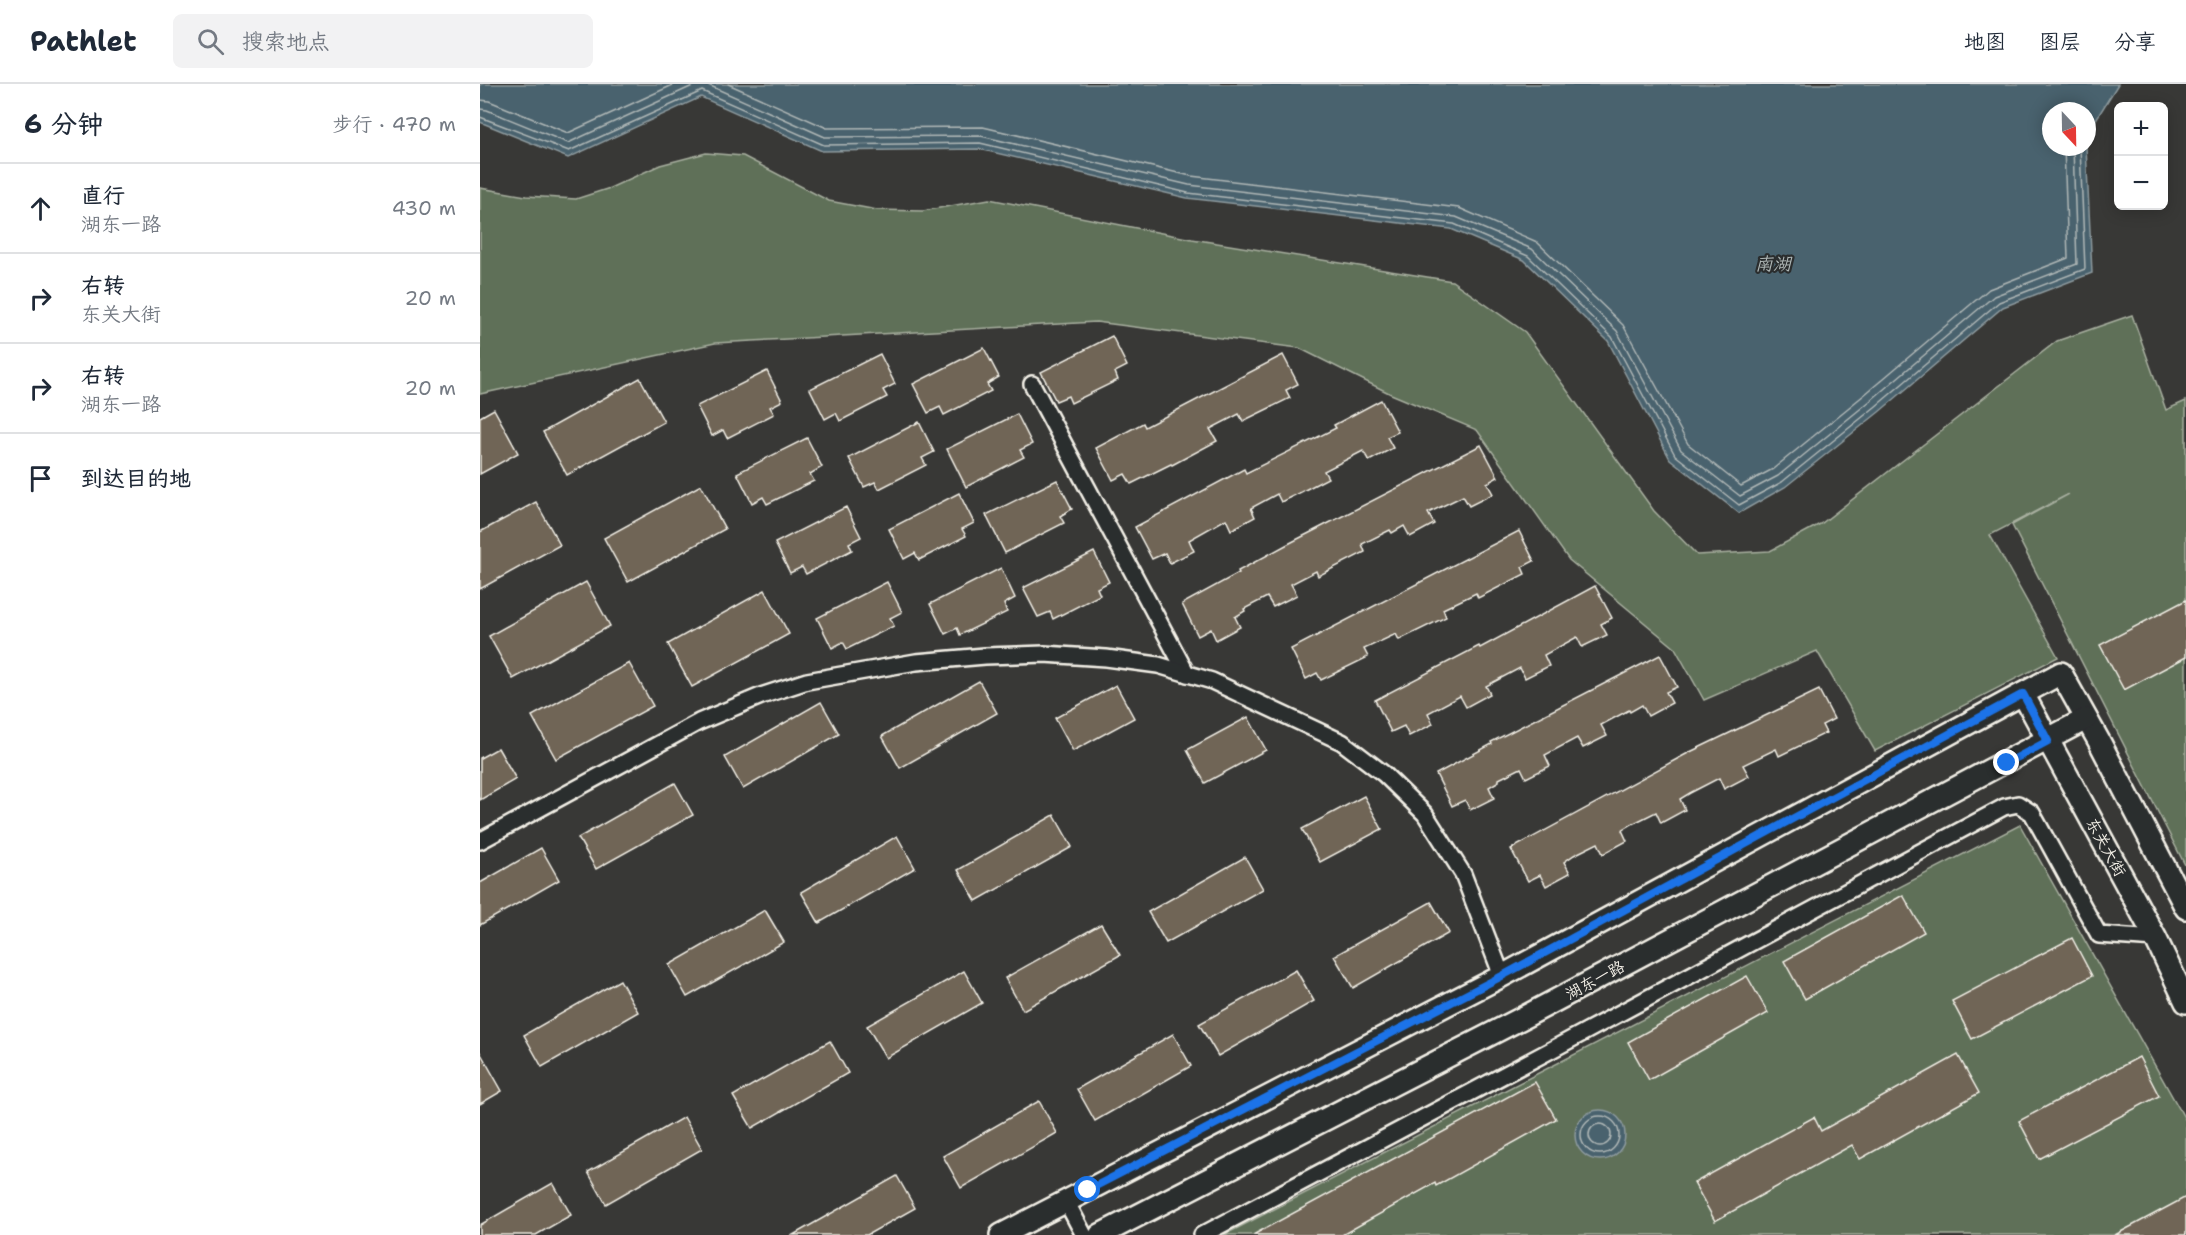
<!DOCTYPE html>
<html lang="zh">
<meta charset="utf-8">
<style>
:root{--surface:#fff;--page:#f2f2f3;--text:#1f2937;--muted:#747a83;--line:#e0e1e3}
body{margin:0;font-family:"Shantell Sans","LXGW WenKai TC",sans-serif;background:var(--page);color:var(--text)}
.controls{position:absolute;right:18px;top:18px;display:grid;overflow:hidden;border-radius:9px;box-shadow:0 3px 15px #0003}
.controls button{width:54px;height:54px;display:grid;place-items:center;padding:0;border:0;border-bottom:2px solid var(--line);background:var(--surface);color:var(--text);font:30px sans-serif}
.compass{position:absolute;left:1562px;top:18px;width:54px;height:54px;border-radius:50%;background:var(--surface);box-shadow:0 3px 15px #0003;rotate:158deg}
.stop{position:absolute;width:18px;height:18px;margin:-14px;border:4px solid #1a73e8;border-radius:50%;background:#fff}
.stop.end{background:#1a73e8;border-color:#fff;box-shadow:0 2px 6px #0008}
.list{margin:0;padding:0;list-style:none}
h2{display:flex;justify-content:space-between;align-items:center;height:78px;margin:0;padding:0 24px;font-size:26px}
h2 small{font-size:20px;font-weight:400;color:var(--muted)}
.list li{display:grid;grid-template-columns:39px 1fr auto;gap:18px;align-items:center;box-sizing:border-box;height:90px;padding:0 24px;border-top:2px solid var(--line)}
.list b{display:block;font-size:22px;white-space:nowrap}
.list p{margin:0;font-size:20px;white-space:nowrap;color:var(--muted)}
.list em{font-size:20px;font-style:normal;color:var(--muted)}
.icon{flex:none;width:33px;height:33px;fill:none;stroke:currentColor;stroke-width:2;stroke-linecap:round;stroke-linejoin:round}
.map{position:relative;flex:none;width:1706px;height:1151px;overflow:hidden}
header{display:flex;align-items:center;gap:36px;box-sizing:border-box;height:84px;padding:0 30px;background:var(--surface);border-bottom:2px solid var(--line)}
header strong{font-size:28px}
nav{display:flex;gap:33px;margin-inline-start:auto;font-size:21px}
.search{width:420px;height:54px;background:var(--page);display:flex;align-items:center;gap:15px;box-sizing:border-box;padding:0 21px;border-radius:9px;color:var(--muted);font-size:22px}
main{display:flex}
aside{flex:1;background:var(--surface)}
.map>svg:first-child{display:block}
</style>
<header>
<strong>Pathlet</strong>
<div class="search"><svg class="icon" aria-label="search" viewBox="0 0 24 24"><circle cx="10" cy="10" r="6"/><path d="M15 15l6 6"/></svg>搜索地点</div>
<nav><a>地图</a><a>图层</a><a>分享</a></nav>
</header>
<main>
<aside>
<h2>6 分钟<small>步行 · 470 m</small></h2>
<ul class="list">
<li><svg class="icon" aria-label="ahead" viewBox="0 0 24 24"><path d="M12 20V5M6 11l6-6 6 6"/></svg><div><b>直行</b><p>湖东一路</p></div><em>430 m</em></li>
<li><svg class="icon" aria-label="right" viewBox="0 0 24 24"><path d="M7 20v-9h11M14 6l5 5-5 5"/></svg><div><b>右转</b><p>东关大街</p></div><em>20 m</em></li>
<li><svg class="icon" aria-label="right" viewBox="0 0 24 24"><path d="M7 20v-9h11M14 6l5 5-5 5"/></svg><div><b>右转</b><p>湖东一路</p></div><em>20 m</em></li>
<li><svg class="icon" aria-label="arrive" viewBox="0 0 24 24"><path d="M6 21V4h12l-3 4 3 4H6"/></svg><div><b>到达目的地</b></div></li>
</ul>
</aside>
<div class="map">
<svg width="1706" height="1151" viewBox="0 0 1706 1151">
<rect width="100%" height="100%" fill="#383836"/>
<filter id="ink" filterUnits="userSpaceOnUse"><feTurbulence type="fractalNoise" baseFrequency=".0167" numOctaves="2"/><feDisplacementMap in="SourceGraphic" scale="12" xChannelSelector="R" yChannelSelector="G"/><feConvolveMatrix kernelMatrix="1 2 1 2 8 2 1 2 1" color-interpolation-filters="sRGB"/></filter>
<g filter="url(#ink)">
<g fill="#5e7059" stroke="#a9b0a0" stroke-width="1.5">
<path d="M 226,69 L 263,72 L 349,117 L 397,126 L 443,127 L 509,115 L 712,155 L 972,197 L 1045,248 L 1174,427 L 1217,471 L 1290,467 L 1342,439 L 1577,257 L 1652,231 L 1686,326 L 1706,317 L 1706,783 L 1532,441 L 1589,410 L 1510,451 L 1578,573 L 1395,667 L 1337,567 L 1224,616 L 1195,564 L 1089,476 L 997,346 L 911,310 L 819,264 L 616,238 L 235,259 L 0,310 L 0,104 L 46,112 L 96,115 L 130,104 L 180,81 Z"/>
<path d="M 1540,741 L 1706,1037 L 1706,1151 L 744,1151 Z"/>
</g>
<g fill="#4a626e" stroke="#8e9b9f" stroke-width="1.5">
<path d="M 0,0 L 1638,0 L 1607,50 L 1607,27 L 1571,27 L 1571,63 L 1606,63 L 1612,189 L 1523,223 L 1399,328 L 1305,403 L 1259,429 L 1190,375 L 1128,257 L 1044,176 L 971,145 L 707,114 L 499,65 L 342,67 L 221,13 L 88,74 L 0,38 Z"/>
<circle cx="1120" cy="1051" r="25"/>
</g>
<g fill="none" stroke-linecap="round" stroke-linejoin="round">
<g stroke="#b0b8b7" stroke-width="1.5">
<path d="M 226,0 L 345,53 L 501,52 L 709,101 L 976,133 L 1052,165 L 1137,247 L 1201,366 L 1260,412 L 1298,392 L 1390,317 L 1514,212 L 1597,180 L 1593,63"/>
<path d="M 248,0 L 347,44 L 503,43 L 711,92 L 979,124 L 1057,158 L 1143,241 L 1208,360 L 1261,402 L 1293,385 L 1384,311 L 1509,205 L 1588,174 L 1584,63"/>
<path d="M 0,16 L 9,17 L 88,49 L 195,0"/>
<path d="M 0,25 L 7,26 L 88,59 L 217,0"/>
<path d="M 0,33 L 89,67 L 222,7 L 344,61 L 500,59 L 708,109 L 974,140 L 1048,172 L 1132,253 L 1195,371 L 1259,421 L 1302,398 L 1395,323 L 1519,218 L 1605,185 L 1600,63"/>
<circle cx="1120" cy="1051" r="19"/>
<circle cx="1120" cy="1051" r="11"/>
</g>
</g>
<g fill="#706557" stroke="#f4f1e8" stroke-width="1.5">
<path d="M 632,252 L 647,282 L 635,288 L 638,296 L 591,319 L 588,312 L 576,317 L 561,288 Z"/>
<path d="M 504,264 L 519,293 L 507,300 L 511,307 L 464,331 L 460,323 L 448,329 L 433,300 Z"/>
<path d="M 400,270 L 415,300 L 403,306 L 407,313 L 360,337 L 356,329 L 345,335 L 330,305 Z"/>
<path d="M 803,271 L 818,300 L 806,306 L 810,314 L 763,337 L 759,330 L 730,345 L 737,357 L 692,381 L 691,380 L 651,400 L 645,390 L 633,396 L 616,364 L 663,339 L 665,343 Z"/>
<path d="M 287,287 L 302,317 L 290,323 L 294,330 L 247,354 L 243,346 L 232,352 L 217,322 Z"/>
<path d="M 160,294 L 184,338 L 87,391 L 63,348 Z"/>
<path d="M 901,316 L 918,348 L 907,353 L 913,364 L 889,377 L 883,367 L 844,387 L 848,394 L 821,408 L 801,418 L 797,410 L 771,424 L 775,433 L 751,446 L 746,435 L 709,456 L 714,467 L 690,479 L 685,469 L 672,475 L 655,443 L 764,385 L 766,389 L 856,344 L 854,341 Z"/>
<path d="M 14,325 L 38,369 L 0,390 L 0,333 Z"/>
<path d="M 537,330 L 552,360 L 540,366 L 544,373 L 486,403 L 467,365 Z"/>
<path d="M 439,338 L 454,368 L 442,374 L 446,381 L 399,405 L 395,398 L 384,403 L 369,374 Z"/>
<path d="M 327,354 L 342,383 L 330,390 L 334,397 L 287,420 L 283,413 L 272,419 L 257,389 Z"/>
<path d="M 1001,361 L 1018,393 L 1007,399 L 1013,410 L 989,422 L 983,412 L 948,429 L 954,440 L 930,453 L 924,442 L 912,449 L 910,446 L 882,460 L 885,468 L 838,492 L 836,487 L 811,500 L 817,511 L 793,523 L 787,513 L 764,525 L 765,527 L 755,533 L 760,543 L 736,556 L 731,545 L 718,552 L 702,520 L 759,489 L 758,487 L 808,460 Z"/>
<path d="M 577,396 L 592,425 L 580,432 L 584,439 L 525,469 L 506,431 Z"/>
<path d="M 221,401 L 245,445 L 148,498 L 124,454 Z"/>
<path d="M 479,409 L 494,439 L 482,445 L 486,452 L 439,476 L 435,469 L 424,475 L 409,445 Z"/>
<path d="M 56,418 L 80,461 L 0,505 L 0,448 Z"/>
<path d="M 366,423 L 381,453 L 369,459 L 372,466 L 326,490 L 322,483 L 310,489 L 295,459 Z"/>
<path d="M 1039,447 L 1054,477 L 1042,483 L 1045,490 L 998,514 L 996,509 L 963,525 L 966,533 L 919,556 L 916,550 L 884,565 L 888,573 L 841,596 L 837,589 L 826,595 L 811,565 Z"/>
<path d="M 614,468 L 629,498 L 617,504 L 620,511 L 573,535 L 570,528 L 558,533 L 543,504 Z"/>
<path d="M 521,484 L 535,514 L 524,520 L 527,528 L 480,551 L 477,544 L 465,550 L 450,520 Z"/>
<path d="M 106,498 L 130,542 L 33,595 L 9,552 Z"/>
<path d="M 407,498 L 422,528 L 410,534 L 414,542 L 367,565 L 363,558 L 352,564 L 337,534 Z"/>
<path d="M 1115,502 L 1132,534 L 1121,540 L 1127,551 L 1102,563 L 1097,553 L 1064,571 L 1069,582 L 1045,594 L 1040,584 L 1006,602 L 1010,610 L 986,623 L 980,612 L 948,629 L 953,640 L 929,652 L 924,642 L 911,648 L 895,616 L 999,562 L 1000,564 Z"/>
<path d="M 285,506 L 309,550 L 212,603 L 188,560 Z"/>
<path d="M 1706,516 L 1706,573 L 1644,606 L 1620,561 Z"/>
<path d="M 1180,571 L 1197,603 L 1186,608 L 1192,619 L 1168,632 L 1162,621 L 1150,628 L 1149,626 L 1121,641 L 1127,652 L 1103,664 L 1097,654 L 1065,671 L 1070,682 L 1046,694 L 1041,684 L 1019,695 L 1019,697 L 1009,703 L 1014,714 L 990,726 L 985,716 L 972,722 L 956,690 L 1012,660 L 1011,658 Z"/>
<path d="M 149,579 L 173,622 L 76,675 L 52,632 Z"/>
<path d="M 499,597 L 517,629 L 420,684 L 402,652 Z"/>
<path d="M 636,601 L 654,634 L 593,667 L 575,634 Z"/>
<path d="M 1339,606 L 1354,635 L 1342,641 L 1346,649 L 1299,672 L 1296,665 L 1263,681 L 1269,692 L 1244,705 L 1239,694 L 1210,709 L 1200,715 L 1205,726 L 1181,739 L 1176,728 L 1152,740 L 1142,746 L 1147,757 L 1123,770 L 1118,759 L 1094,771 L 1084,778 L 1090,789 L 1066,802 L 1060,791 L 1048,797 L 1031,765 L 1210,668 Z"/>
<path d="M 341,618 L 359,650 L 263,705 L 245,673 Z"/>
<path d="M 768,633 L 786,666 L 725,699 L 707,666 Z"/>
<path d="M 18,664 L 36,695 L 0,716 L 0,674 Z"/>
<path d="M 195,699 L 213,731 L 116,785 L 98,754 Z"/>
<path d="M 884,712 L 902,745 L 840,778 L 822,745 Z"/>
<path d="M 574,731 L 592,763 L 496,817 L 478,786 Z"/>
<path d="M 417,752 L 435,784 L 339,839 L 321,808 Z"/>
<path d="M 61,764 L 79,796 L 0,841 L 0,799 Z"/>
<path d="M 765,773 L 783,805 L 686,859 L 668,828 Z"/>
<path d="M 1423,811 L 1444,848 L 1325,915 L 1304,877 Z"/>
<path d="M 951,818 L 969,849 L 873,904 L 854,872 Z"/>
<path d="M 285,826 L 304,858 L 207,913 L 189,881 Z"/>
<path d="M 621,840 L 640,871 L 543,926 L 525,894 Z"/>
<path d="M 1592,854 L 1612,892 L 1492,955 L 1472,917 Z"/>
<path d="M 816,886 L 834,917 L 738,972 L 719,940 Z"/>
<path d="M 484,887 L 502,919 L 406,974 L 387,942 Z"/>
<path d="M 1267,892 L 1288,929 L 1169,996 L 1148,958 Z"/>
<path d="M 140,896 L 158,928 L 62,983 L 44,951 Z"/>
<path d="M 693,950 L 711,982 L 615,1037 L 597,1005 Z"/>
<path d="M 350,957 L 368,989 L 272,1044 L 253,1012 Z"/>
<path d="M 0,968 L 22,1007 L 0,1020 Z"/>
<path d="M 1478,971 L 1499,1009 L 1380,1075 L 1372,1061 L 1235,1137 L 1214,1099 L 1334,1033 L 1341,1047 Z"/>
<path d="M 1659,973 L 1679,1012 L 1559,1075 L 1539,1037 Z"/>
<path d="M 1055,998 L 1076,1035 L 956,1102 L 955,1099 L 862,1151 L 773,1151 Z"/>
<path d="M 559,1017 L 577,1049 L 481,1104 L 463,1072 Z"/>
<path d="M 204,1033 L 222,1065 L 126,1120 L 108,1088 Z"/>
<path d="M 417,1092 L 435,1124 L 387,1151 L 313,1151 Z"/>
<path d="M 73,1099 L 91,1131 L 56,1151 L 0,1151 L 0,1141 Z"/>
<path d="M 1706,1113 L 1706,1151 L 1635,1151 Z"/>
</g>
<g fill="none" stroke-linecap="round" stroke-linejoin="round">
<defs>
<g id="street">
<path d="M 552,300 L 707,590"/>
<path d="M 0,757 L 219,638 L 281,612 L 327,597 L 436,578 L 505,572 L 564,570 L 626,574 L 678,581 L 732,597 L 862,658 L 904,690 L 945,730 L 983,790 L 1022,892"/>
<path d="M 586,1117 L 604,1151"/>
<path d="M 722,1151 L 1073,965 L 1524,723 L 1538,720 L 1552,729 L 1619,851 L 1676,855"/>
</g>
<g id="secondary">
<path d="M 1543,610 L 1676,855 L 1706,918"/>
<path d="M 521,1151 L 1022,892 L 1581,589 L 1620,659 L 1706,824"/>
<path d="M 620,1151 L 1048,931 L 1606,635"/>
</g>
</defs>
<use href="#street" stroke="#f4f1e8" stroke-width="20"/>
<use href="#secondary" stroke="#f4f1e8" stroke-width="26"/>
<use href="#street" stroke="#2a2d2e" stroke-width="15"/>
<use href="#secondary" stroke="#2a2d2e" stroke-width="21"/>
</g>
</g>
<g fill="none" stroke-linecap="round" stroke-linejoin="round" filter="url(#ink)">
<path stroke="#1a73e8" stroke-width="8" d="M 608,1106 L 1022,892 L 1543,610 L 1568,657 L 1527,679"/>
</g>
<g text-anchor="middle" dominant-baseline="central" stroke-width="4.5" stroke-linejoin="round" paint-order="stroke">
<g font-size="16" fill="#f4f1e8" stroke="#2a2d2e">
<text transform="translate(1626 763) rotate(61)">东关大街</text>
<text transform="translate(1115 896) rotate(-28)">湖东一路</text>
</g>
<g font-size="18" font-style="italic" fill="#b0b8b7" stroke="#2a2d2e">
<text x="1293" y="180">南湖</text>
</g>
</g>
</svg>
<div class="controls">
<button>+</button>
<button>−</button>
</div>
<svg class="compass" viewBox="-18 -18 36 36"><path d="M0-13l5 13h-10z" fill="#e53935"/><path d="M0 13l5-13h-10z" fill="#747a83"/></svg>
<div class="stop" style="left:608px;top:1106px"></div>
<div class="stop end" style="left:1527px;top:679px"></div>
</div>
</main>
